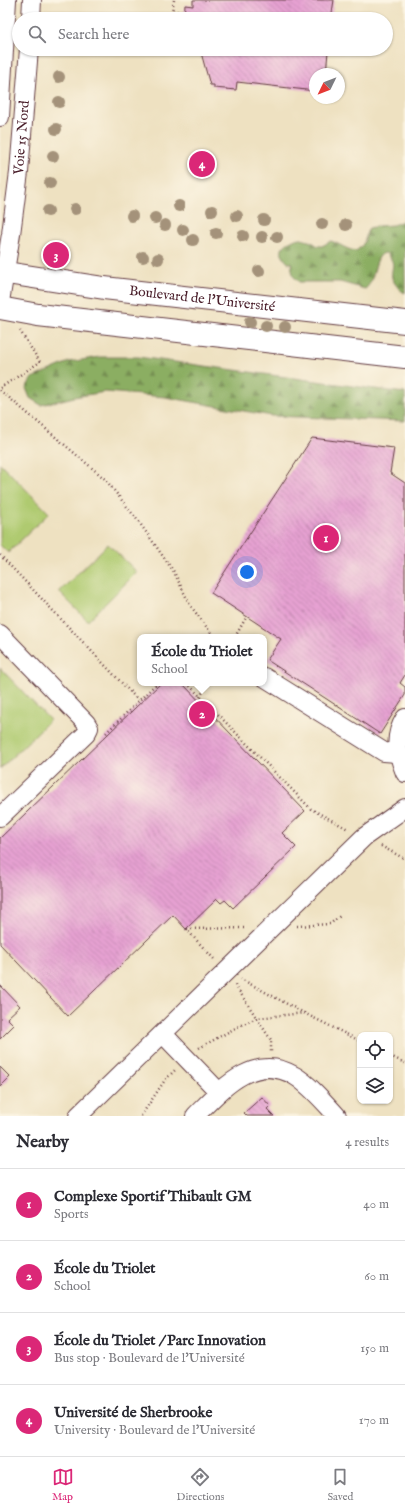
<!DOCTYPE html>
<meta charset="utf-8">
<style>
:root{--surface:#fff;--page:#f2f2f3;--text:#2b2b33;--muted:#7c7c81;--line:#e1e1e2;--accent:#db2777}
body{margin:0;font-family:"IM FELL English",serif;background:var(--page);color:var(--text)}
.controls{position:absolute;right:12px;bottom:12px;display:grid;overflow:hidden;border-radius:8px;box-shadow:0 1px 3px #0004}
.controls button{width:36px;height:36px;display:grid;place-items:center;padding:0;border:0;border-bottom:1px solid var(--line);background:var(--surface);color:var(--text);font:20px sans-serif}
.compass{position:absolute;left:309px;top:68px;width:36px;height:36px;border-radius:50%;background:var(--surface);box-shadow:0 1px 3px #0004;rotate:227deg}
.you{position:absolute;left:247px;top:572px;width:14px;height:14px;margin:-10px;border:3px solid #fff;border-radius:50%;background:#1a73e8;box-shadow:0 0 0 6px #1a73e833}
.badge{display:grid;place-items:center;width:26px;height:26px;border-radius:50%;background:var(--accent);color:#fff;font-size:13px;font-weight:700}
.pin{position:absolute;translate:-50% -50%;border:2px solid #fff;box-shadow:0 1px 4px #0006}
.popup{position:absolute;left:137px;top:634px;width:130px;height:52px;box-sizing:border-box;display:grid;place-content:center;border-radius:8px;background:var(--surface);filter:drop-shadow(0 1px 3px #0005);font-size:13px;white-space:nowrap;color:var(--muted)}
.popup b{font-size:15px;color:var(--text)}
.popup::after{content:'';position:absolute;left:50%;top:100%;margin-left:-8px;border:8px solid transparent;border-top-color:var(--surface)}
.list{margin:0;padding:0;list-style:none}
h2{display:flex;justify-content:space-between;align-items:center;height:52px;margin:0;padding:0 16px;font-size:17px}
h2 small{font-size:13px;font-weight:400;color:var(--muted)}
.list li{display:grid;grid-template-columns:26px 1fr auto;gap:12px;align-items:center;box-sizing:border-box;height:72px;padding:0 16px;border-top:1px solid var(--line)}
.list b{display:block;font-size:15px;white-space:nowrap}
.list p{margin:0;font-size:13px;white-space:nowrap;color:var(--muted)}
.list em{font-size:13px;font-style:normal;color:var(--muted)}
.icon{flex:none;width:22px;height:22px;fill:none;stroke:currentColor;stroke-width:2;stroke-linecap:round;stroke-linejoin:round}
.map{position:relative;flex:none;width:405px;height:1116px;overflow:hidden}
.search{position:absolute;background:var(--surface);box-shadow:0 1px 3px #0004;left:12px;right:12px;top:12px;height:44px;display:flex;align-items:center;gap:10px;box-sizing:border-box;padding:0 14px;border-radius:22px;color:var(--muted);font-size:15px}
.sheet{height:340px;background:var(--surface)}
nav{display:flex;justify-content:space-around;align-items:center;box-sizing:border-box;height:56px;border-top:1px solid var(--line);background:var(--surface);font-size:11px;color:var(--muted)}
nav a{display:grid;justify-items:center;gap:2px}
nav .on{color:var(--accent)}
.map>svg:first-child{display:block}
</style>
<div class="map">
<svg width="405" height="1116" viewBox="0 0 405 1116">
<defs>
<pattern id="forest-firs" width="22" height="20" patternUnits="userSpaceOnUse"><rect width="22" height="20" fill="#8bae62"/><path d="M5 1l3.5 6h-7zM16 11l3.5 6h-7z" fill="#748d51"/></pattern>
<pattern id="building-back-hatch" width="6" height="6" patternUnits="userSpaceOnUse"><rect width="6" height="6" fill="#e6a1d2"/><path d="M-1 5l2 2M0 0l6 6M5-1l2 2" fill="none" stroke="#bc83ab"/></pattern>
</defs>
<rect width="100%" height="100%" fill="#fcf5e5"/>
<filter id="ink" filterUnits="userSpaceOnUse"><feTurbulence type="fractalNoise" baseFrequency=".025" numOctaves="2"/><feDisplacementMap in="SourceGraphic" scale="8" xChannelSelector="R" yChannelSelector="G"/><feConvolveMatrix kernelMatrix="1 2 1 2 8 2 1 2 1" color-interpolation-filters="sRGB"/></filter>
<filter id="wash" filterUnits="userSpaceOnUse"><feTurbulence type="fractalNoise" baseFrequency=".012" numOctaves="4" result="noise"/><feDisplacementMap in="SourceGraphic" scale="16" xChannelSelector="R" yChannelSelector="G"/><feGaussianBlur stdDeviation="0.9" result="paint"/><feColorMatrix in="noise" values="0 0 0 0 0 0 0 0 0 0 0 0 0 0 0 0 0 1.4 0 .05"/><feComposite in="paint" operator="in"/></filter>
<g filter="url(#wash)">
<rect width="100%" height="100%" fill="#eee1c1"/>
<g fill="#afca70" stroke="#7c744e">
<path d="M 0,463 L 49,513 L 8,553 L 0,545 Z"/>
<path d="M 108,544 L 137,572 L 88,621 L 59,592 Z"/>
<path d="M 0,668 L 50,720 L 0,769 Z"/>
</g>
<g fill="url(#forest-firs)" stroke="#6a6646">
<path d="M 405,220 L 405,293 C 400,291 394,283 392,278 C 390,267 398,265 386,253 C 373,253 376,282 365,289 L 340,282 L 299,282 L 293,276 L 291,263 L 288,263 C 275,249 284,244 298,238 L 312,242 L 318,246 L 322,246 L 331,241 C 340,244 347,250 356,251 C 368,242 363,239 369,228 L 378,226 L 393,225 Z"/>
<path d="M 100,357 L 138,357 L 405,393 L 405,421 L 272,416 L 165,397 L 105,392 L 74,397 L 41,405 L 30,398 L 26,388 L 32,378 L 69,362 Z"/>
</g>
<g id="blocks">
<g fill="url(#building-back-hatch)">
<path d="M 193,0 L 334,0 L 331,19 L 184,19 L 185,5 L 193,6 Z"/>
<path d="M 200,49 L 348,49 L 348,53 L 328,51 L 326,74 L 315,74 L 315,91 L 237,82 L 236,90 L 214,88 L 214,85 L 210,85 Z"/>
<path d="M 312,438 L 394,448 L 390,473 L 405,483 L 405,675 L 400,683 L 405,687 L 405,695 L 380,734 L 267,660 L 281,639 L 211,593 Z"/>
<path d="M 161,683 L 182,683 L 305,811 L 282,833 L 296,847 L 233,908 L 225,900 L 221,903 L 217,899 L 186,929 L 173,915 L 68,1016 L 0,944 L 0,838 Z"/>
<path d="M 0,985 L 20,1006 L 7,1018 L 14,1025 L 0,1039 Z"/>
<path d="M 0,1067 L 10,1077 L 0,1087 Z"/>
<path d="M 262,1097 L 270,1106 L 267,1109 L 274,1116 L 247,1116 L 244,1113 Z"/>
</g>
</g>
</g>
<g filter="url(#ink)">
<use href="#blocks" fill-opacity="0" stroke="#633c42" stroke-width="1"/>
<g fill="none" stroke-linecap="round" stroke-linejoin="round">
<defs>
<g id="minor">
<path d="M 31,19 L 32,0"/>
<path d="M 0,117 L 7,0"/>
<path id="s1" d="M 0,302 L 11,234 L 19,172 L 29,49"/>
<path d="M 0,634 L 86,723 L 89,728 L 86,734 L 0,817"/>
<path d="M 264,677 L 384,752 L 397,753"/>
<path d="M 405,718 C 393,737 397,753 405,773"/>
<path d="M 163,1034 L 219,1092"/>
<path d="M 78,1116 L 364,837 L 405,808"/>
<path d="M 195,1116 C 221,1090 254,1051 295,1076 C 310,1085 325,1103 337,1116"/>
</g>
<g id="major">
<path id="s2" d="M 0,272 L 104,288 L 405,322"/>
<path d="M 0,308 L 38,315 L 405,357"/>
</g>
</defs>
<use href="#minor" stroke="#633c42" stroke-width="20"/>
<use href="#major" stroke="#633c42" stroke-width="24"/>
<g stroke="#633c42" stroke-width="2.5" stroke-dasharray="1 3" stroke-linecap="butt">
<path d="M 174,0 L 172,11 L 184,12"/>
<path d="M 0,388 L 40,362 L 20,331"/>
<path d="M 0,390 L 105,479 L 139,522 L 174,572 L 190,605 L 214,637"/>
<path d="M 0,555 L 138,700"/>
<path d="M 235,637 L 247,616"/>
<path d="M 187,683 L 311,809 L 348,829"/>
<path d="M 200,697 L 208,683"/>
<path d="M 106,733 L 157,683"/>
<path d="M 381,846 L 405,859"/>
<path d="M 297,926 L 330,924 L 340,916"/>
<path d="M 186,929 L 214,959"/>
<path d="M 187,929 L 246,928"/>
<path d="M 235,985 L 271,1040 L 271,1053"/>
<path d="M 304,1013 L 360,1041"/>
<path d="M 199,1048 L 241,1025 L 257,1018 L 304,1013 L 241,979"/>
<path d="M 390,1056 L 405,1063"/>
<path d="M 141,1116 L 165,1080 L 175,1070"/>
</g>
<use href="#minor" stroke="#fff" stroke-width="18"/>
<use href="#major" stroke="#fff" stroke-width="22"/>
</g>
<g fill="#a4927a">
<circle cx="59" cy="77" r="6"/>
<circle cx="59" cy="102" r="6"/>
<circle cx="56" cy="129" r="6"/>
<circle cx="53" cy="156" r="6"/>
<circle cx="50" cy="183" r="6"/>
<circle cx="179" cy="206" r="6"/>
<circle cx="75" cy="209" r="6"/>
<circle cx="48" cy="211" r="6"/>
<circle cx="212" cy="211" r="6"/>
<circle cx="132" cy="216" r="6"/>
<circle cx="237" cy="216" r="6"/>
<circle cx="155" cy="218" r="6"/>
<circle cx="264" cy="220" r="6"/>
<circle cx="322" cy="224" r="6"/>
<circle cx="165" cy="225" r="6"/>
<circle cx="346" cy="225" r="6"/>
<circle cx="183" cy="230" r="6"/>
<circle cx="216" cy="233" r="6"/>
<circle cx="243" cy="236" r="6"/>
<circle cx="262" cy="237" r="6"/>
<circle cx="277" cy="237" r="6"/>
<circle cx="193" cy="240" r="6"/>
<circle cx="143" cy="257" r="6"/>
<circle cx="158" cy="259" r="6"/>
<circle cx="259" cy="271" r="6"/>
<circle cx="250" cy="322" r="6"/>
<circle cx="266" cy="326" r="6"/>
<circle cx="285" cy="327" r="6"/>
</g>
</g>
<g text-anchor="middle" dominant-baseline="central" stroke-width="3" stroke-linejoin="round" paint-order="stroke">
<g font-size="14" fill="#4a1f2b" stroke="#fcf5e5">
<text stroke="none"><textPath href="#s1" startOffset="166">Voie 15 Nord</textPath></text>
<text stroke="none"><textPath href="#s2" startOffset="204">Boulevard de l'Université</textPath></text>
</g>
</g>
</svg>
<div class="controls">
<button><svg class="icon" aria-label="locate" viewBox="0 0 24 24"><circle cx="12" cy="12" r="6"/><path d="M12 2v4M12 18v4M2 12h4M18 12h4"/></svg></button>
<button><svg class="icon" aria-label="layers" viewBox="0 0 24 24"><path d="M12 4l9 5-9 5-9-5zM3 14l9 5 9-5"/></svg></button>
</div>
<svg class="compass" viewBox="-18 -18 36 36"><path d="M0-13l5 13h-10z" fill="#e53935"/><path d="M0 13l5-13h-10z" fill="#7c7c81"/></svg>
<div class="you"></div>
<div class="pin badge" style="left:326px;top:538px">1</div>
<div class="pin badge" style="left:202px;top:714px">2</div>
<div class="popup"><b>École du Triolet</b>School</div>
<div class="pin badge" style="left:56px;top:255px">3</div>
<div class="pin badge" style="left:202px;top:164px">4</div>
<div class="search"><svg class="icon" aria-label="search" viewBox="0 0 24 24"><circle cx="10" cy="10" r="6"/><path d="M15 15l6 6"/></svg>Search here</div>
</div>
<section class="sheet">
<h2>Nearby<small>4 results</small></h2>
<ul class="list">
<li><span class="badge">1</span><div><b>Complexe Sportif Thibault GM</b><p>Sports</p></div><em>40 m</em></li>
<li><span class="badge">2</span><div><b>École du Triolet</b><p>School</p></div><em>60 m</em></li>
<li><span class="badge">3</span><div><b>École du Triolet / Parc Innovation</b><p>Bus stop · Boulevard de l'Université</p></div><em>150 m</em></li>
<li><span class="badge">4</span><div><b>Université de Sherbrooke</b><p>University · Boulevard de l'Université</p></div><em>170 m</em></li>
</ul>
</section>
<nav>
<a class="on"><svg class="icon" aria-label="map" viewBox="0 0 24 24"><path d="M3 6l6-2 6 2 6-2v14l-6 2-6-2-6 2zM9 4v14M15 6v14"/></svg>Map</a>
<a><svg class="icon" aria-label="directions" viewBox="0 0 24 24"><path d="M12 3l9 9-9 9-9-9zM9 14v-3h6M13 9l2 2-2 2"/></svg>Directions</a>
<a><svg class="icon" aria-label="saved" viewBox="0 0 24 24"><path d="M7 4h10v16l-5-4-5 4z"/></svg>Saved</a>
</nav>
